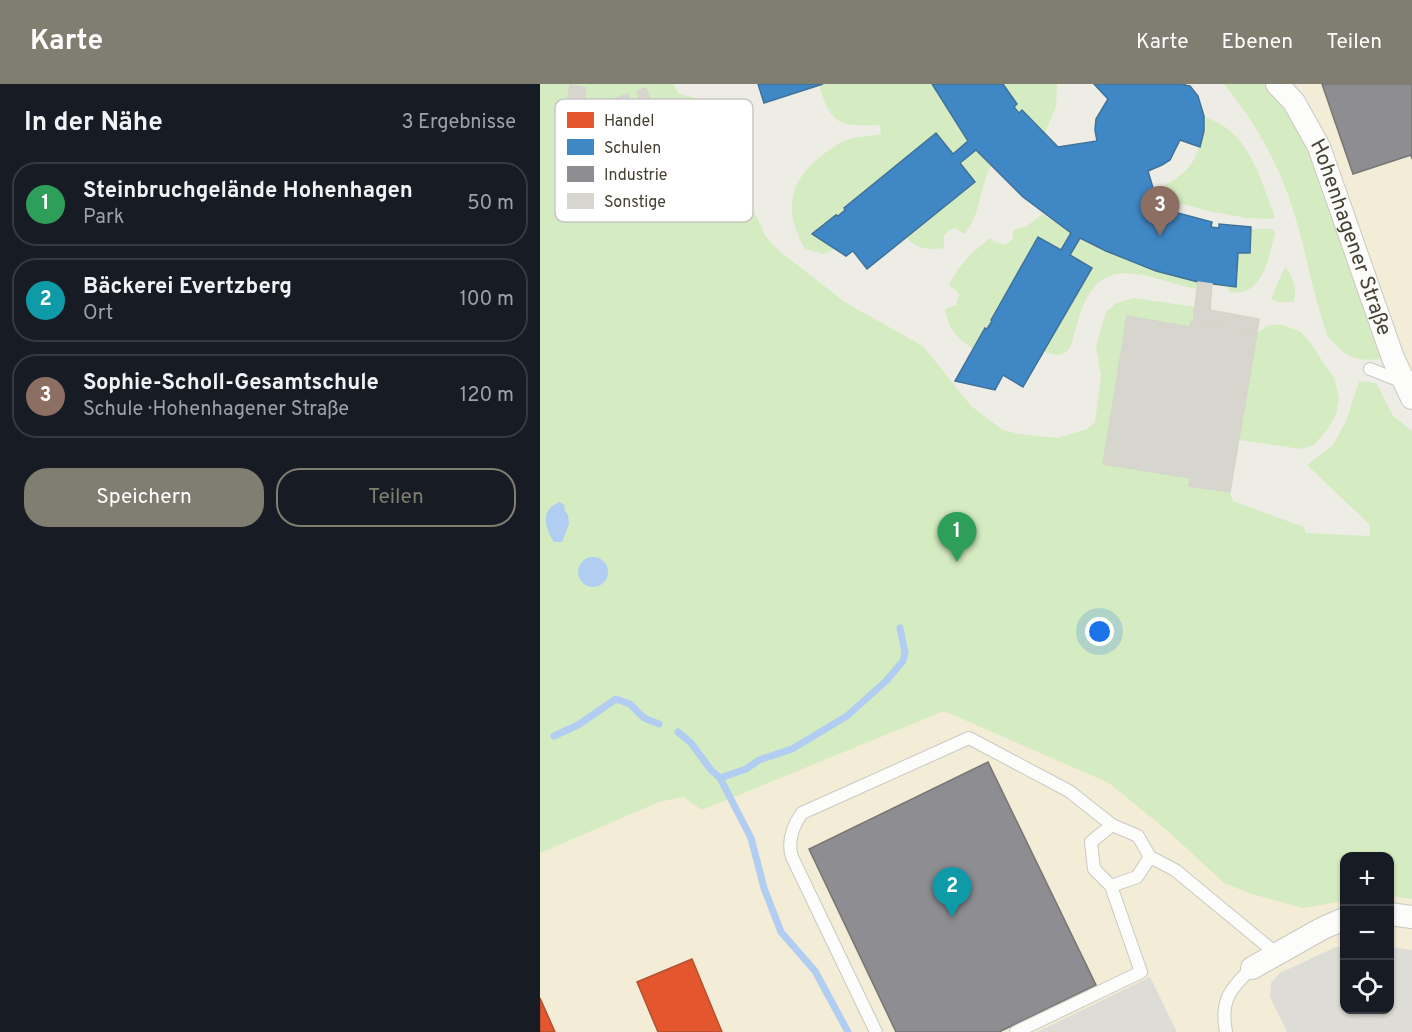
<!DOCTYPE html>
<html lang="de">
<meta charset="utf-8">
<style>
:root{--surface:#171b24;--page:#242831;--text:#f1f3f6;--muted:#9ea1a6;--line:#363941;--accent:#807d71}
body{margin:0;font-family:Overpass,sans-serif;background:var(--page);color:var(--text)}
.controls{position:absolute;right:18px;bottom:18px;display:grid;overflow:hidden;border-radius:12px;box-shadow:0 2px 4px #0004}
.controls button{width:54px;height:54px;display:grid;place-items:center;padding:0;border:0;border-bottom:2px solid var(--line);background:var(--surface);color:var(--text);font:30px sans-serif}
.you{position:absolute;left:560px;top:548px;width:21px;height:21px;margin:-15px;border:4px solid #fff;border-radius:50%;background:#1a73e8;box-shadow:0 0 0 9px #1a73e833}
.badge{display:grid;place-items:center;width:39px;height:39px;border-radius:50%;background:var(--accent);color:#fff;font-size:20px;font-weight:700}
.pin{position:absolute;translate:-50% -50px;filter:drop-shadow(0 2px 3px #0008)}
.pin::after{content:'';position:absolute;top:32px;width:21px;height:18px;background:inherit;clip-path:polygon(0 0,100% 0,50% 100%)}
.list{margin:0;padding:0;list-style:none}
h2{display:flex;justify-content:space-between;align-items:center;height:78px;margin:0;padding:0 24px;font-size:26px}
h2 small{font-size:20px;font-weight:400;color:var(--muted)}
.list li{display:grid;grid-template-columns:39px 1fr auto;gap:18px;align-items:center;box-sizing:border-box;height:84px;margin:0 12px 12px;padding:0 12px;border:2px solid var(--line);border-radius:24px}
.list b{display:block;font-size:22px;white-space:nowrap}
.list p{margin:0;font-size:20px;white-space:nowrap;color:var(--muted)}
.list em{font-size:20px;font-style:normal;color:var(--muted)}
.actions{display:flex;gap:12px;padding:18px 24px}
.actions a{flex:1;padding:14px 0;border:2px solid var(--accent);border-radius:24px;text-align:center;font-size:21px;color:var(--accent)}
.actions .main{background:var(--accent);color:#fff}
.icon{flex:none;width:33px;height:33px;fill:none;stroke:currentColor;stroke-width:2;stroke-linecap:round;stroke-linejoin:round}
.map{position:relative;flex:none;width:872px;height:948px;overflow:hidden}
header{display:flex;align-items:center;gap:36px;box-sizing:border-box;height:84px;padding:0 30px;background:var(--accent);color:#fff}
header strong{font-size:28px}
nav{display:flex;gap:33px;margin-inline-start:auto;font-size:21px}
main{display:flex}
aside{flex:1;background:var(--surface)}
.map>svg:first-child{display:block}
</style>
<header>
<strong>Karte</strong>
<nav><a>Karte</a><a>Ebenen</a><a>Teilen</a></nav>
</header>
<main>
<aside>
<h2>In der Nähe<small>3 Ergebnisse</small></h2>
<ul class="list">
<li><span class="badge" style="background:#2e9e5b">1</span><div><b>Steinbruchgelände Hohenhagen</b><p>Park</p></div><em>50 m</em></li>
<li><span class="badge" style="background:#0f9aa8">2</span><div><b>Bäckerei Evertzberg</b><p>Ort</p></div><em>100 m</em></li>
<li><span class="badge" style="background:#8d6e63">3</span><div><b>Sophie-Scholl-Gesamtschule</b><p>Schule · Hohenhagener Straße</p></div><em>120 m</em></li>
</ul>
<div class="actions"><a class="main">Speichern</a><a>Teilen</a></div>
</aside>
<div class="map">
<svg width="872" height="948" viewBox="0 0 872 948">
<rect width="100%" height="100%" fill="#eeede5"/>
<g fill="#f3ecd6">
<path d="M 757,0 L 872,0 L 872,289 L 790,67 L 766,12 Z"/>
<path d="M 404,627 L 570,695 L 804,812 L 804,926 L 850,926 L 850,806 L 872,809 L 872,948 L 0,948 L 0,769 L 119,718 L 145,713 Z"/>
</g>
<g fill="#d5ecc2">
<path d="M 0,0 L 134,0 L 138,9 L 156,14 C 159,21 166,30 168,37 C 171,50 170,71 162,82 L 115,98 L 117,107 L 182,87 L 189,85 L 196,89 L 226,153 L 238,166 L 306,219 L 383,262 L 431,322 L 463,346 L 479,350 L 518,354 L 547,345 L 555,338 L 561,292 L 556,262 L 566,228 L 576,219 L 594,214 L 655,223 L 650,243 L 587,233 L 563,380 L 650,394 L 649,402 L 690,408 L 693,417 L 764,443 L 766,449 L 830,452 L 830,441 L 767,381 L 793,361 L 806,337 L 819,297 L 836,299 L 853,332 L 872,347 L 872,815 L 850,812 L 850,772 L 804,772 L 804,817 L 763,824 L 712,810 L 684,799 L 629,748 L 569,699 L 404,627 L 162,726 L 143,713 L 119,718 L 0,769 Z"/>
<path d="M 283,0 L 392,0 L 428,57 L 413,70 L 395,50 L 304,124 L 305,126 L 298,132 L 296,131 L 273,150 L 295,165 L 284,170 L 265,165 C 243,126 248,96 285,69 C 292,64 301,57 309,55 C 319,52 330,52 341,50 L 340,41 C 301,42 291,43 279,1 Z"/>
<path d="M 463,0 L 517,0 L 516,23 L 504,51 L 482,27 L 479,29 L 474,23 L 477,20 Z"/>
<path d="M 684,0 L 724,0 L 752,36 L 771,71 L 841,275 C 815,278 805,273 788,253 C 771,207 765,157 748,111 C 733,70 712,34 684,0 Z"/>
<path d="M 664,32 C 671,36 679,38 685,43 C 712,61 724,104 735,133 L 733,135 L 706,134 L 668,127 L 628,116 L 620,104 C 657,84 659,72 664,32 Z"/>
<path d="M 436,66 L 451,83 C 438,104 442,131 424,150 L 415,144 L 409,146 L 404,152 L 404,164 C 389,166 378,166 366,153 L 435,99 L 420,79 Z"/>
<path d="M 503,130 L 531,149 L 521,166 L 498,153 L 451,235 L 452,237 L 433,265 C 416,253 409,246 405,225 L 416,221 L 419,211 L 416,206 L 409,202 C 418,181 432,168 450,154 L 455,158 L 466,161 L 473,154 L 473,146 L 485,143 Z"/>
<path d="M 711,145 L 733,145 L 735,149 C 729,173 723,214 690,208 L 687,202 L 696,202 L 698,169 L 710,169 Z"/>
<path d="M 540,154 C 579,174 617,187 658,198 L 657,205 C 632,201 591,181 567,193 C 547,203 540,228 535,248 C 533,253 532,261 529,265 C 522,274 512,271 504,267 L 552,185 L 530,171 Z"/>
<path d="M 745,183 C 752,191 759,208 753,218 L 737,218 L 731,214 Z"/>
<path d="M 729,241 L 743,241 L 761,248 L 771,260 L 795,296 L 799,314 L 796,331 L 787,346 L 774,361 L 761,365 L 699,356 L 717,249 Z"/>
</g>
<g fill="#dddcd6">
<path d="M 796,863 L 804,863 L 804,926 L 850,926 L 850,863 L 872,866 L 872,948 L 747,948 L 730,913 L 731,899 L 740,889 Z"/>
<path d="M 610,893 L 637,948 L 497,948 Z"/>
</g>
<g fill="#b1cdf1">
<path d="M 20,418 L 24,421 L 25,427 L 28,431 L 29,440 L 22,458 L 14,458 C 4,443 0,425 20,418 Z"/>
<circle cx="53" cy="488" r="15"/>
</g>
<g fill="#e4572e" stroke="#b4502f" stroke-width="1.5">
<path d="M 152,875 L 182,948 L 118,948 L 97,898 Z"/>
<path d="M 0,914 L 15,948 L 0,948 Z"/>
</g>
<g fill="#3f88c5" stroke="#407299" stroke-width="1.5">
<path d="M 218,0 L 283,0 L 224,19 Z"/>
<path d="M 392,0 L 463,0 L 477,20 L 474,23 L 479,29 L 482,26 L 518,63 L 557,57 L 555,46 L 556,35 L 568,15 L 554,0 L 645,0 L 644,1 L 650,2 L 658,12 L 664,32 L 664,47 L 660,63 L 640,56 L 630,76 L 622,81 L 608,87 L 619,124 L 672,138 L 671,143 L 679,144 L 679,140 L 711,143 L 710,169 L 698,169 L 696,203 L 658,198 L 616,187 L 566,167 L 540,154 L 530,171 L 552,184 L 483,303 L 463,291 L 455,306 L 415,297 L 445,244 L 447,245 L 452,237 L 451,236 L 498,153 L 521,166 L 531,149 L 483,113 L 436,66 L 420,79 L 435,98 L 327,185 L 313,167 L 306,172 L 272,150 L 296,131 L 298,132 L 305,126 L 304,124 L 396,49 L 413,70 L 428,57 Z"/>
</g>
<g fill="#8d8d92" stroke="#777675" stroke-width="1.5">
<path d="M 782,0 L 872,0 L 872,75 L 871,71 L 813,90 Z"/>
<path d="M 448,678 L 556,901 L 459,948 L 356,948 L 269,765 Z"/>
</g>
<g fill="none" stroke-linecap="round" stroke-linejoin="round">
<g stroke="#b1cdf1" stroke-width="7">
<path d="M 138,648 L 151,659 L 171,686 L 180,694 L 211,754 L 224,804 L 241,848 L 275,887 L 308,948"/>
<path d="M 14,652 L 38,641 L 76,615 L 90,620 L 104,634 L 119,640"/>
<path d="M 180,694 L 206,685 L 219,676 L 252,665 L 307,632 L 346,597 L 363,577 L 365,569 L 360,544"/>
</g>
</g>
<g fill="#d7d6ce" stroke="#d6d5cb" stroke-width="1.5">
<path d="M 30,1 L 46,4 L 44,16 L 28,13 Z"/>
<path d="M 106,4 L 113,26 L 104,28 L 97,7 Z"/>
<path d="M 88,10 L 96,36 L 70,45 L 62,19 Z"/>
<path d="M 658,198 L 672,200 L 670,226 L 719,235 L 717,249 L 653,237 Z"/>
<path d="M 587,232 L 650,243 L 651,237 L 717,249 L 690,408 L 649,402 L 650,394 L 563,380 Z"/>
</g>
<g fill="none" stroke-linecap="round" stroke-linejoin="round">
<defs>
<g id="service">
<path d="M 830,285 L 863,298"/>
<path d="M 610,773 L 597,793 L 571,802 L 554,785 L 551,758 L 572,741 L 598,752 L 610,773 L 635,786 L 738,871"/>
<path d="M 336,948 L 252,773 C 247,757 252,743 262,729 L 429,654 L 529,707 L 572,741"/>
<path d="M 476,948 L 601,888 L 571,802"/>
<path d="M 686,948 C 680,916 690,905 712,884"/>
</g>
<g id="minor">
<path id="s1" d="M 737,0 L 754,18 L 779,63 L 853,274 L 872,314"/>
<path d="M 850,830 L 872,833"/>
<path d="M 712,884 L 783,844 L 804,835"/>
</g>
</defs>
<use href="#service" stroke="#cac9c1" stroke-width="14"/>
<use href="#minor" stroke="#cac9c1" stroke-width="24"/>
<use href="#service" stroke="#fcfcfb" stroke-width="12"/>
<use href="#minor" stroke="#fcfcfb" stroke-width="22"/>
</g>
<g text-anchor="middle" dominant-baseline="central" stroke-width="6" stroke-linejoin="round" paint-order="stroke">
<g font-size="21" fill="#444032" stroke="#fff">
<text stroke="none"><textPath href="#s1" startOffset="172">Hohenhagener Straße</textPath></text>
</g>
</g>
<rect x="15" y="15" width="198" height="123" rx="9" fill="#fff" stroke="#c7c6c2" stroke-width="1.5"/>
<rect x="27" y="28" width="27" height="16" fill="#e4572e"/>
<rect x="27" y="55" width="27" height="16" fill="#3f88c5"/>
<rect x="27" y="82" width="27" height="16" fill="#8d8d92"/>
<rect x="27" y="109" width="27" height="16" fill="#d7d6ce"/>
<g font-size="16" fill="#444032">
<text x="64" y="42">Handel</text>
<text x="64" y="69">Schulen</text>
<text x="64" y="96">Industrie</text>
<text x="64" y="123">Sonstige</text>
</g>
</svg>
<div class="controls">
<button>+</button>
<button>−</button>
<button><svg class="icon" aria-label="locate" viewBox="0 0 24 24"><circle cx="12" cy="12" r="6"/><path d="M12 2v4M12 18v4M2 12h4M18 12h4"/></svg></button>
</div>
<div class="you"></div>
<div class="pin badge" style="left:417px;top:478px;background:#2e9e5b">1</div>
<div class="pin badge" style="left:412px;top:833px;background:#0f9aa8">2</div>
<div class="pin badge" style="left:620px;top:152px;background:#8d6e63">3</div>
</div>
</main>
